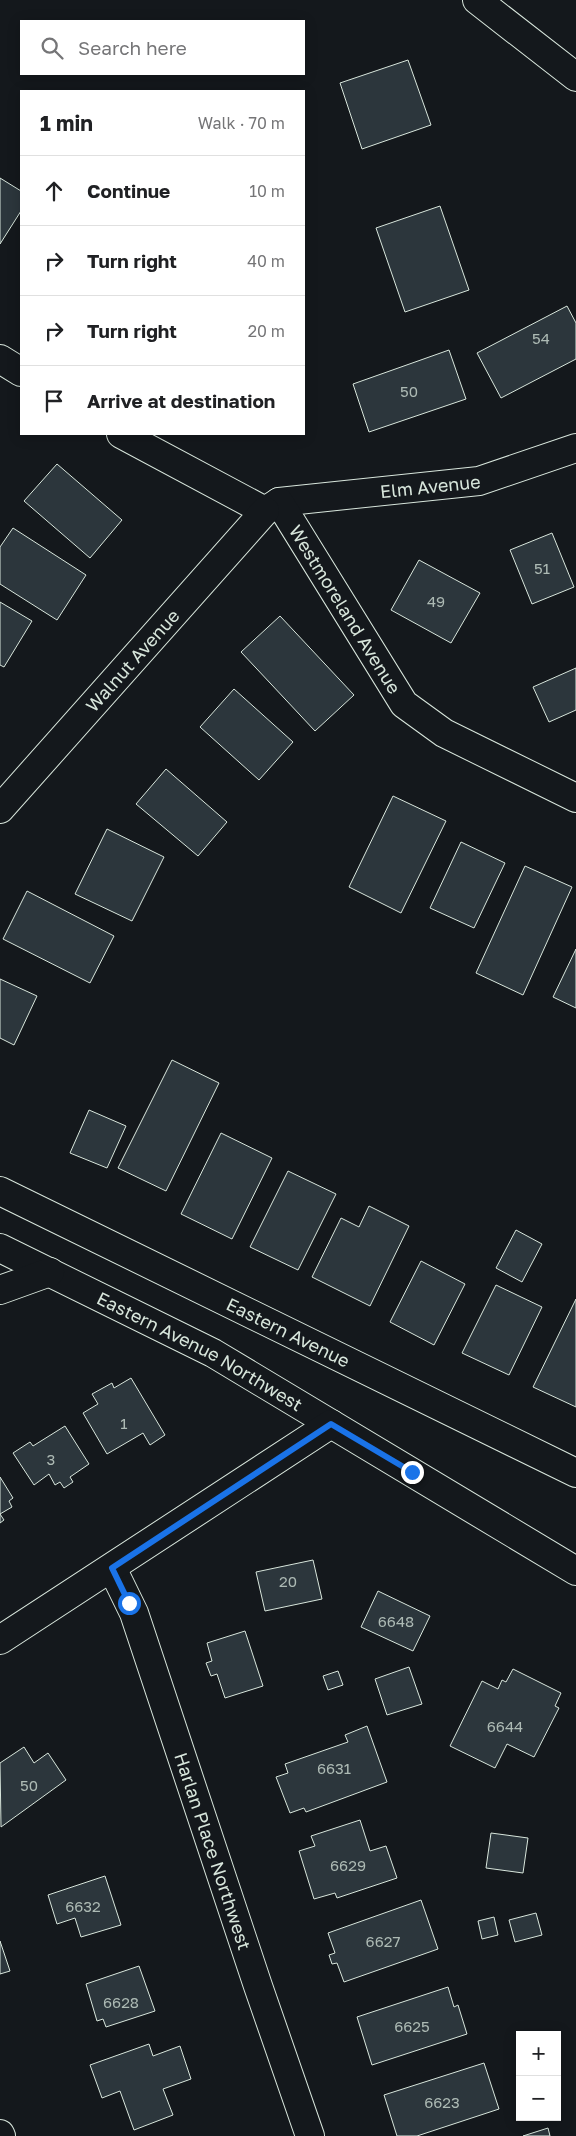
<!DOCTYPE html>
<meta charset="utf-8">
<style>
:root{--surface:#fff;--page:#f2f2f2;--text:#202124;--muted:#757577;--line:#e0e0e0}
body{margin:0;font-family:"Golos Text",sans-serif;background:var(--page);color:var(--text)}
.controls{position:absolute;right:15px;bottom:15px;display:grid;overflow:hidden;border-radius:0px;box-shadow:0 2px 12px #0003}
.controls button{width:45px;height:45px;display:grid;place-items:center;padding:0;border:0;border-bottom:1px solid var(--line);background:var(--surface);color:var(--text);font:25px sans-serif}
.stop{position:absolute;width:15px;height:15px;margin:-11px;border:4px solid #1a73e8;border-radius:50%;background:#fff}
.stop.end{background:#1a73e8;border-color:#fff;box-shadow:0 1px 5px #0008}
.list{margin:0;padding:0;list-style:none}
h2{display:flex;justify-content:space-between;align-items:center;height:65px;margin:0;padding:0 20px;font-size:21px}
h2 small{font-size:16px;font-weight:400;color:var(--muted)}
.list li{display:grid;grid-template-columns:32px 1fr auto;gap:15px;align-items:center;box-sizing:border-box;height:70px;padding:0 20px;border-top:1px solid var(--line)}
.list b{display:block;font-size:19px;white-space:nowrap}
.list em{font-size:16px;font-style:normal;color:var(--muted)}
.icon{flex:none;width:28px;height:28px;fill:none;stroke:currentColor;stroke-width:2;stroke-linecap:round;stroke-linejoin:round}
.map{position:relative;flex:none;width:576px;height:2136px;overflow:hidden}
.search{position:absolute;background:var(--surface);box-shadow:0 2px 12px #0003;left:20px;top:20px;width:285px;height:55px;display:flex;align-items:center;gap:12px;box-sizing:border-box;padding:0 18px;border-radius:0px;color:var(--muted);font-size:19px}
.panel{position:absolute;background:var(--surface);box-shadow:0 2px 12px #0003;left:20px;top:90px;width:285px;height:345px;border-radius:0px}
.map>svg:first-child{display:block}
</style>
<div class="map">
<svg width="576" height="2136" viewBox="0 0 576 2136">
<rect width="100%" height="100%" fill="#14181c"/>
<g fill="#2c363c" stroke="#d8e6dc">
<path d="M 408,60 L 431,125 L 362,149 L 340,83 Z"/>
<path d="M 0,178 L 21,191 L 21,211 L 0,244 Z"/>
<path d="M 440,206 L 469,290 L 405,312 L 376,228 Z"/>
<path d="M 567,306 L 576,323 L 576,359 L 501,398 L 477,353 Z"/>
<path d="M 449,350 L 466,399 L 369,432 L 353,384 Z"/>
<path d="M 57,464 L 122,520 L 90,558 L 24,501 Z"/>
<path d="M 13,528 L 86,575 L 57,620 L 0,584 L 0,547 Z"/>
<path d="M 552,533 L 574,587 L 532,604 L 510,550 Z"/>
<path d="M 419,560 L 480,593 L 451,643 L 391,610 Z"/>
<path d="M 0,602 L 32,621 L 4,667 L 0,665 Z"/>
<path d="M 280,616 L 354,695 L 315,731 L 241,652 Z"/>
<path d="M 576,668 L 576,710 L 549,722 L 533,687 Z"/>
<path d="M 234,689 L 293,742 L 259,780 L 200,727 Z"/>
<path d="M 166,769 L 227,822 L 198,856 L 136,804 Z"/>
<path d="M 393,796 L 446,821 L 401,913 L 349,887 Z"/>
<path d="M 107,829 L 164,857 L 132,921 L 75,894 Z"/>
<path d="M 461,842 L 505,863 L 474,928 L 430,908 Z"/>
<path d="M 525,866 L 572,887 L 523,995 L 476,973 Z"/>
<path d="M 27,891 L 114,936 L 90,983 L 3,939 Z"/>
<path d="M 576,949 L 576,1008 L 553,997 Z"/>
<path d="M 0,979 L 37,996 L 14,1045 L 0,1038 Z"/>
<path d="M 172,1060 L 219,1083 L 166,1191 L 118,1168 Z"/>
<path d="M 89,1110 L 126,1126 L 107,1168 L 70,1153 Z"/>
<path d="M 221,1133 L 272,1158 L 232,1239 L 181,1214 Z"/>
<path d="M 288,1171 L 336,1194 L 298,1270 L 250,1247 Z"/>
<path d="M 369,1206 L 409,1226 L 370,1306 L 312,1277 L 341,1218 L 359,1227 Z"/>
<path d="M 516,1230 L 542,1244 L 522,1282 L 496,1268 Z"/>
<path d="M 421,1261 L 465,1284 L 434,1345 L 390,1322 Z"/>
<path d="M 496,1285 L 542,1307 L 509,1375 L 462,1353 Z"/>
<path d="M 576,1299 L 576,1407 L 533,1387 Z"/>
<path d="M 131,1378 L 165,1435 L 150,1445 L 143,1433 L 107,1454 L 83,1413 L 98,1404 L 92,1394 L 112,1383 L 114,1388 Z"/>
<path d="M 65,1426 L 89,1464 L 70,1477 L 73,1482 L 64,1488 L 60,1482 L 55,1485 L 49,1474 L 34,1485 L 13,1453 L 30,1442 L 33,1446 Z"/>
<path d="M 0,1477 L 13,1498 L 9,1501 L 12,1507 L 0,1514 L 4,1520 L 0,1523 Z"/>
<path d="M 313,1560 L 322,1599 L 265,1611 L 256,1572 Z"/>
<path d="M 378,1591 L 430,1616 L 413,1651 L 361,1627 Z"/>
<path d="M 245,1631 L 263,1686 L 225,1698 L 217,1674 L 211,1676 L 206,1663 L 212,1661 L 207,1643 Z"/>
<path d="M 409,1667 L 422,1704 L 387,1715 L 375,1679 Z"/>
<path d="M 513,1669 L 561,1693 L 555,1706 L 559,1708 L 534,1757 L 507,1744 L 495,1768 L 450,1746 L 482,1681 L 498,1689 L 502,1680 L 506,1682 Z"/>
<path d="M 338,1671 L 343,1685 L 328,1690 L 323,1676 Z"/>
<path d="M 367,1726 L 387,1782 L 306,1812 L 304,1808 L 290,1813 L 276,1777 L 288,1773 L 285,1764 L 348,1742 L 345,1735 Z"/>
<path d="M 24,1747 L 34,1763 L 48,1753 L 66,1780 L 1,1827 L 0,1763 Z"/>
<path d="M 360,1820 L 370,1851 L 386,1846 L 397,1878 L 337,1898 L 335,1893 L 314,1899 L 299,1851 L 315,1846 L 311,1836 Z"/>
<path d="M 491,1833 L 528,1838 L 523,1873 L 486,1868 Z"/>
<path d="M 105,1876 L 121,1925 L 81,1937 L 75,1918 L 57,1924 L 48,1895 Z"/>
<path d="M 421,1900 L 438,1949 L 344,1982 L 337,1963 L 332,1964 L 329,1955 L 335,1953 L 328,1933 Z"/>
<path d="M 536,1913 L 542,1935 L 515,1942 L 509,1920 Z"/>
<path d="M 494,1917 L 498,1935 L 482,1939 L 478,1921 Z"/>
<path d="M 0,1941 L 10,1971 L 0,1974 Z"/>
<path d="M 139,1966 L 155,2011 L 106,2027 L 103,2019 L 97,2021 L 86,1984 Z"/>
<path d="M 448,1987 L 454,2007 L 458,2005 L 467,2034 L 372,2065 L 357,2017 Z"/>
<path d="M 149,2044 L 153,2056 L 180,2046 L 191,2079 L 163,2089 L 173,2115 L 134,2130 L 120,2091 L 102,2098 L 90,2065 Z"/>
<path d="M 484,2063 L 499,2109 L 417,2136 L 397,2136 L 384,2095 Z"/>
<path d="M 548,2128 L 550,2136 L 523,2136 Z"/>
</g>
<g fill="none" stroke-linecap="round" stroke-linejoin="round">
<defs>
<g id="minor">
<path d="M 477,0 L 576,77"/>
<path d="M 0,359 L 21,372"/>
<path id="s1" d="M 121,434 L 265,511 L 279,502 L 479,481 L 576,448"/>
<path id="s2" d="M 279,502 L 404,704 L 444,733 L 576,798"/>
<path id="s3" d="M 0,809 L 265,511"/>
<path id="s4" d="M 0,1191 L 576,1473"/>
<path id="s5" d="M 0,1248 L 213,1353 L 576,1571"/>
<path d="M 0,1290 L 50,1272"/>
<path id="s6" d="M 112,1568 L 134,1613 L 258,1986 L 310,2136"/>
<path d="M 0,1640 L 331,1424"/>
<path d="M 0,2134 L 1,2136"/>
</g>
</defs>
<use href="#minor" stroke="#d8e6dc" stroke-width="30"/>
<use href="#minor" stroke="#14181c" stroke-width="28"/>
</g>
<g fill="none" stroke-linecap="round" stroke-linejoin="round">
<path stroke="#1a73e8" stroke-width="6" d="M 129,1603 L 112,1568 L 331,1424 L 412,1472"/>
</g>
<g text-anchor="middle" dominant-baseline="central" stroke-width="4" stroke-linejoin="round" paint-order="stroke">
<g font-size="15" fill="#adbab4">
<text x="541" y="338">54</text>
<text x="409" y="391">50</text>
<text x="542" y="568">51</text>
<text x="436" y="601">49</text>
<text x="124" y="1423">1</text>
<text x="51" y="1459">3</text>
<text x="288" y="1581">20</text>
<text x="396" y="1621">6648</text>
<text x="505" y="1726">6644</text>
<text x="334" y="1768">6631</text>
<text x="29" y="1785">50</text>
<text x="348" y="1865">6629</text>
<text x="83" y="1906">6632</text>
<text x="383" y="1941">6627</text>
<text x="121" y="2002">6628</text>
<text x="412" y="2026">6625</text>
<text x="442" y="2102">6623</text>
</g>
<g font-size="18" fill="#d8e6dc" stroke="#14181c">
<text stroke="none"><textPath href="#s1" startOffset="332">Elm Avenue</textPath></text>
<text stroke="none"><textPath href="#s2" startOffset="126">Westmoreland Avenue</textPath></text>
<text stroke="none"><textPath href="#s3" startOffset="199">Walnut Avenue</textPath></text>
<text stroke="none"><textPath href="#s4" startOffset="321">Eastern Avenue</textPath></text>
<text stroke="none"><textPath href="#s5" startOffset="225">Eastern Avenue Northwest</textPath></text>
<text stroke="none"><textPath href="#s6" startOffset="301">Harlan Place Northwest</textPath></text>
</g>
</g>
</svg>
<div class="controls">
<button>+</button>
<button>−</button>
</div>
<div class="stop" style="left:129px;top:1603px"></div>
<div class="stop end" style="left:412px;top:1472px"></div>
<div class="search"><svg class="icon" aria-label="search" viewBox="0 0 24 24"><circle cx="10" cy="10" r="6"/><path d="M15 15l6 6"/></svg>Search here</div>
<section class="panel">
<h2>1 min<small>Walk · 70 m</small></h2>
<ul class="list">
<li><svg class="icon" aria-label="ahead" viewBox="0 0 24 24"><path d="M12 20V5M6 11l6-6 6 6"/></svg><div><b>Continue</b></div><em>10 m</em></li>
<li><svg class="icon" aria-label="right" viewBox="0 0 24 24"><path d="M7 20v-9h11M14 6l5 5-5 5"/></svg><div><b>Turn right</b></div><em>40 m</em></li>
<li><svg class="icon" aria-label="right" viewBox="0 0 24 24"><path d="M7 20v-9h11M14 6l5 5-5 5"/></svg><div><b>Turn right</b></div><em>20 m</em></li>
<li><svg class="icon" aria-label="arrive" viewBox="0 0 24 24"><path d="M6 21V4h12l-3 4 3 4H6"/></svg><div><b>Arrive at destination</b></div></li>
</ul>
</section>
</div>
